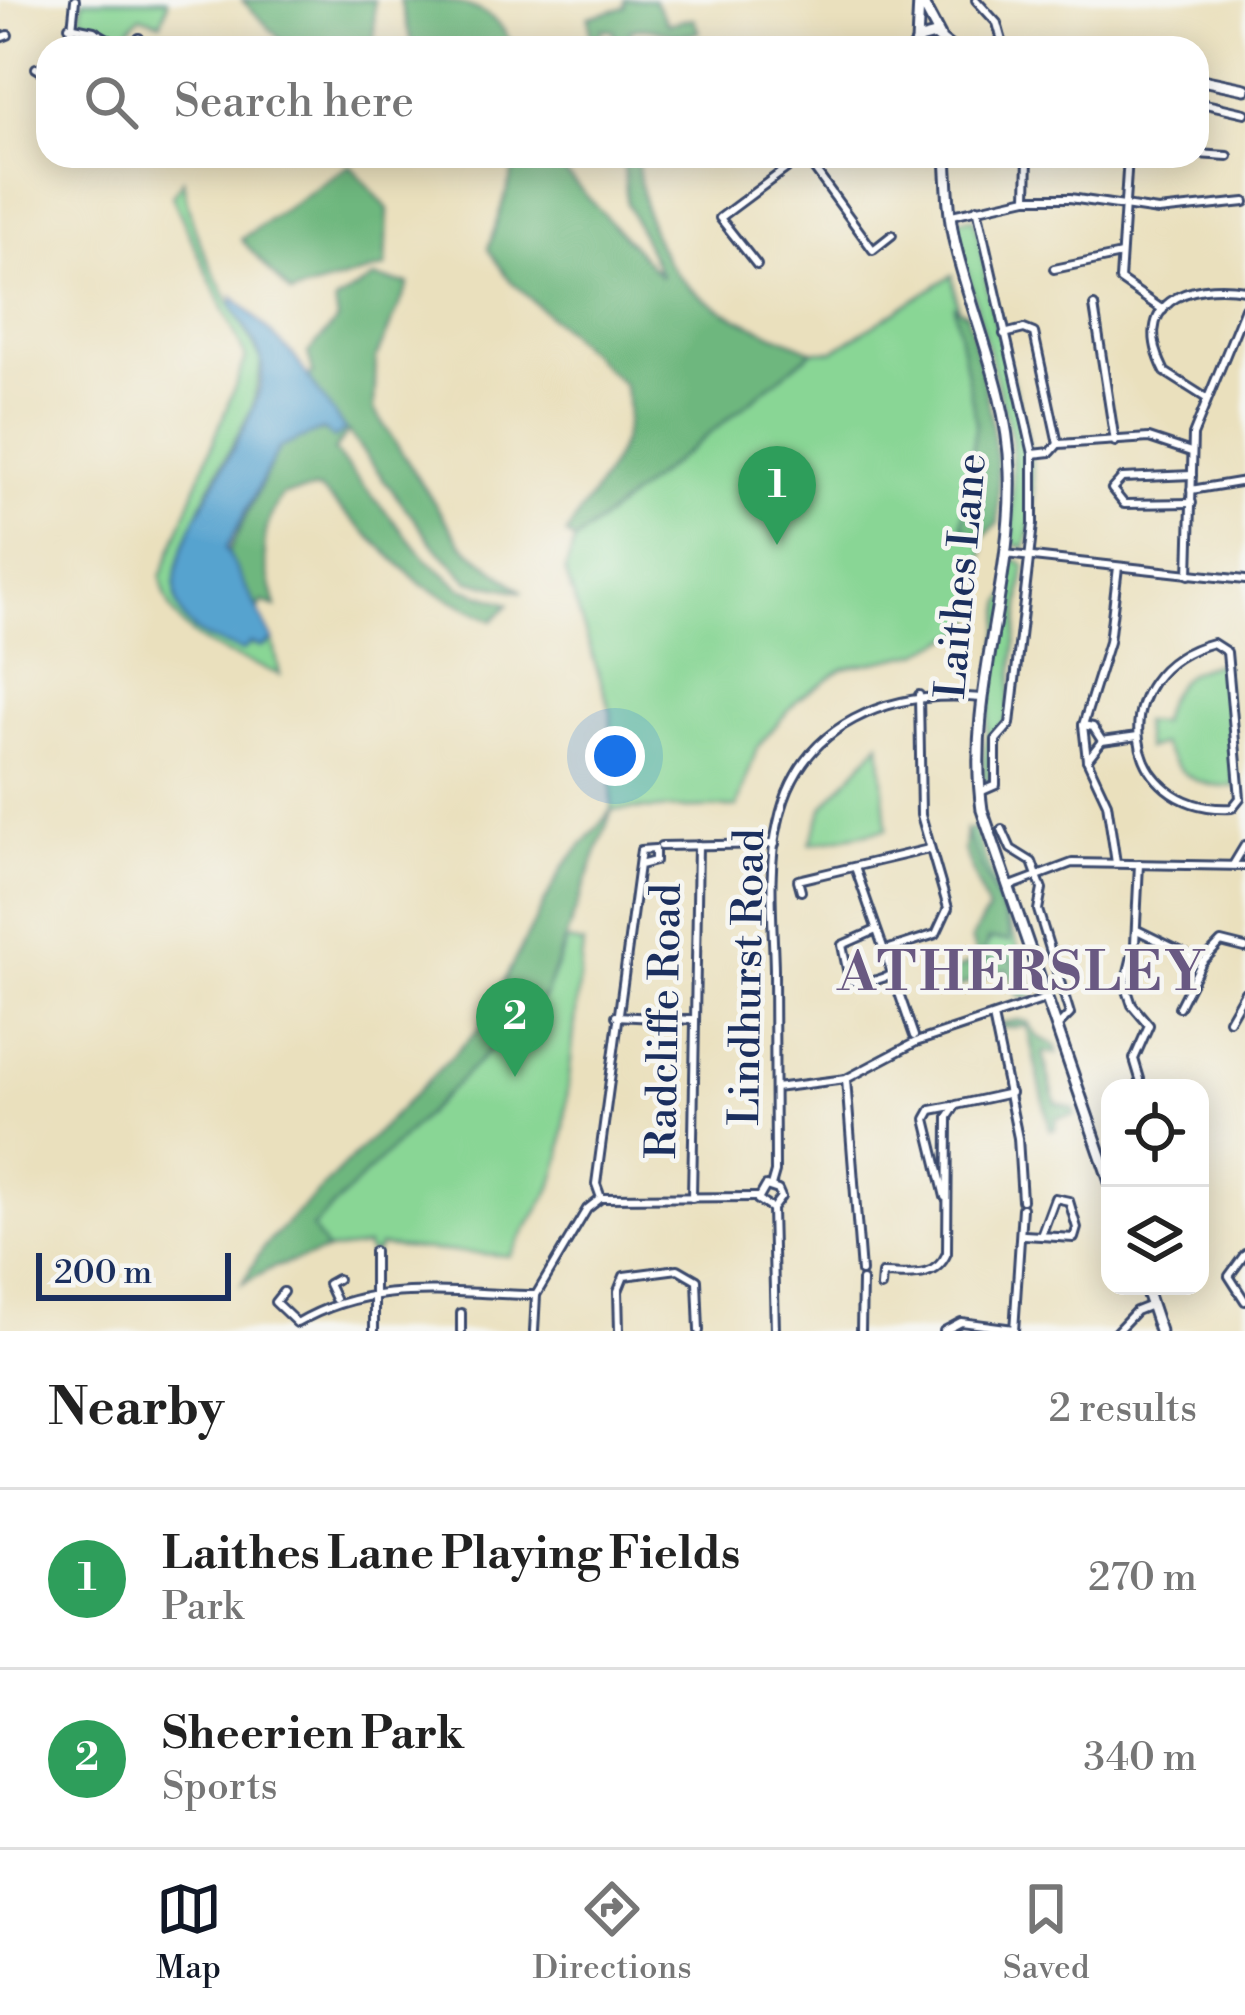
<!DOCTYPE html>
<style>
:root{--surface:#fff;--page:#f6f6f6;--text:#222;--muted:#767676;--line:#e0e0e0;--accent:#111827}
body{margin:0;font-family:"Libre Bodoni",serif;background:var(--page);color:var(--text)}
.controls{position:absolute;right:36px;bottom:36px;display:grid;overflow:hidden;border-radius:24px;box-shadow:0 6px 30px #0003}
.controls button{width:108px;height:108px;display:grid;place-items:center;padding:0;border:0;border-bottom:3px solid var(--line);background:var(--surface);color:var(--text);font:60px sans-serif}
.scale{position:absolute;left:36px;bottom:30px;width:195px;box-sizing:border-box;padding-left:12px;border:6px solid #1b2f5e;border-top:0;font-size:33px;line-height:42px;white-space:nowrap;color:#1b2f5e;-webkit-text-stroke:9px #f6f6f2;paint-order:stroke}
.you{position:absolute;left:615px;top:756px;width:42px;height:42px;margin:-30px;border:9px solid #fff;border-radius:50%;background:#1a73e8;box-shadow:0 0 0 18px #1a73e833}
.badge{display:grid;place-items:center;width:78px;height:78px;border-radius:50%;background:var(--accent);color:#fff;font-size:39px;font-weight:700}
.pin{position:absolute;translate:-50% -99px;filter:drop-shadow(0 3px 6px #0008)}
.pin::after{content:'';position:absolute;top:63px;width:42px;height:36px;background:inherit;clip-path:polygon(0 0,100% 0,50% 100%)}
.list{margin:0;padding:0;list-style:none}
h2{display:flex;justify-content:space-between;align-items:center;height:156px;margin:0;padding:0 48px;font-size:51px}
h2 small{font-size:39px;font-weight:400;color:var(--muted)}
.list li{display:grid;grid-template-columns:78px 1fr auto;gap:36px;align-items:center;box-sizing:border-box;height:180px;padding:0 48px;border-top:3px solid var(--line)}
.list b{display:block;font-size:45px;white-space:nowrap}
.list p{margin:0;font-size:39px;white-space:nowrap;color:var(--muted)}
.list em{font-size:39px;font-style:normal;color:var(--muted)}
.icon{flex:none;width:66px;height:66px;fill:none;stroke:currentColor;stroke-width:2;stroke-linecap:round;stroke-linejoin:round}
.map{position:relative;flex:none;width:1245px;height:1331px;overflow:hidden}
.search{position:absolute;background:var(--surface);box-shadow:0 6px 30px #0003;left:36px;right:36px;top:36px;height:132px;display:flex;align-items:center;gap:30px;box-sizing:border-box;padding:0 42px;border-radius:36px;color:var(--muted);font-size:45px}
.sheet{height:516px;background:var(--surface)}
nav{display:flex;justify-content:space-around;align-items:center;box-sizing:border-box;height:168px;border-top:3px solid var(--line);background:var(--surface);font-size:33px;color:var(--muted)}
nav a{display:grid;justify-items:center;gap:6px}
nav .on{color:var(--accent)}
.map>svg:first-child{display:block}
</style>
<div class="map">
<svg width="1245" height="1331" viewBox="0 0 1245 1331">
<rect width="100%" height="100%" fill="#f6f6f2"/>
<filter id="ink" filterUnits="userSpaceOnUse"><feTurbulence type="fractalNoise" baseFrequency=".00833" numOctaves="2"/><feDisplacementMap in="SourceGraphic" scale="24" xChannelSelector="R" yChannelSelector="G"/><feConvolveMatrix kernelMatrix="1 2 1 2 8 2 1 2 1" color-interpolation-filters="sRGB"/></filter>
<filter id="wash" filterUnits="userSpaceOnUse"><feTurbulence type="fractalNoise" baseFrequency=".004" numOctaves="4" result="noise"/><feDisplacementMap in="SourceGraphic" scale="48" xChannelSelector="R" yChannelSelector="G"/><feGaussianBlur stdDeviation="2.7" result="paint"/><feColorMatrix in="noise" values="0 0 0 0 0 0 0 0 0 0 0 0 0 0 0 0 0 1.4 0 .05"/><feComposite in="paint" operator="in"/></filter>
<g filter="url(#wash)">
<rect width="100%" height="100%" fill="#eae0bd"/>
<g fill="#89d695" stroke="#52827a" stroke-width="3">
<path d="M 83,0 L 167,0 L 168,2 L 161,23 L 140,16 L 124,35 L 80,18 Z"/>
<path d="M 183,180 C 191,245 232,304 262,361 L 252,408 L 207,492 L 178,565 L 246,645 L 266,646 L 273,640 L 280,675 C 224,650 172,645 161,577 L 246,358 L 172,196 Z"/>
<path d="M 973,218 C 984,246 984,280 992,310 C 1010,385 1051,469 1025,548 L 1013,543 L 1012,439 L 956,229 L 958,220 Z"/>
<path d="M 952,275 L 976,422 L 962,525 L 984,548 L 973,627 L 919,653 L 844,668 L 797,700 L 757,748 L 737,807 L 612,810 L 611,712 L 565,571 L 575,541 L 813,351 L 833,351 Z"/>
<path d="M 1017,560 L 1025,565 L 1007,717 L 993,739 L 988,786 L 983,782 L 984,757 L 1003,602 L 1011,589 L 1011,561 Z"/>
<path d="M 1223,663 L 1235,786 C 1196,788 1180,775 1161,744 L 1146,749 L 1142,722 L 1160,723 C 1167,686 1185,668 1223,663 Z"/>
<path d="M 880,743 L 887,829 L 810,844 L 824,806 Z"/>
<path d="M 973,828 L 1034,989 L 1031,997 L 1026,998 L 1025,978 L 1010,958 L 992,962 L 984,950 L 1005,919 L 966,831 Z"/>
<path d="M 567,941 L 583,944 L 561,1157 L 552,1188 L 510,1256 L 379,1246 L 377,1252 L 368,1252 L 367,1246 L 327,1251 L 311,1229 L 545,995 Z"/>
</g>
<g fill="#6eb77e" stroke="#44736e" stroke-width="3">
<path d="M 242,0 L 374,0 L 374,48 L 289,48 Z"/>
<path d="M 400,0 C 448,0 495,0 513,48 L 413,48 Z"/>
<path d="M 625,0 L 654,0 L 668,24 L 693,18 L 699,32 C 674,42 652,22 630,30 L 631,48 L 615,48 L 614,31 L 602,29 L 599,48 L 592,48 L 589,17 L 625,7 Z"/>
<path d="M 518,156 L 550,156 L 662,278 L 627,204 L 623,156 L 637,156 C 649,288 703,305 813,351 L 575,541 L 566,534 C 594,489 643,438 623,384 L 510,280 L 488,249 Z"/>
<path d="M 350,165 L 388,209 L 386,267 L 291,294 L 241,239 Z"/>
<path d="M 374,278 L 409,284 L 376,358 L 374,410 L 461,544 L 523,592 L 469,581 L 433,544 L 348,432 L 334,451 L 426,559 L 461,588 L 509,604 L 493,621 L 422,585 L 319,489 L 282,495 C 255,539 264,558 276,607 L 262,602 L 259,611 L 227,556 L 279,448 L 304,433 L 345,430 L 308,377 L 313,373 L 308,353 L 338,320 L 335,302 Z"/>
<path d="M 954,306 L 967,313 C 985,384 1002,449 998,523 L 978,542 L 962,525 L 976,422 Z"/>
<path d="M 612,810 L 545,995 L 312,1228 L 327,1251 L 272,1268 L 242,1284 L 263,1248 L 479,1029 L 563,867 Z"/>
<path d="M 966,831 L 1009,931 L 1010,941 L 988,939 L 984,951 L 992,962 L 1010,958 L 1025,978 L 1026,998 L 1018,995 L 1007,969 L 956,988 L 951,971 L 978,961 L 971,939 L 988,911 L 964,850 Z"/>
<path d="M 1018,1020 L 1028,1022 L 1037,1036 L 1055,1045 L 1058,1054 L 1044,1052 L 1043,1056 L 1056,1103 L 1074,1109 L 1075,1115 L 1056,1118 L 1055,1129 L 1050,1130 L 1027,1026 L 1000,1028 L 1002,1023 Z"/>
</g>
<path fill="#57a3cf" stroke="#396996" stroke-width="3" d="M 233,296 L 293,355 L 345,430 L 335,438 L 322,430 L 279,448 L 226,549 L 273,640 L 261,647 L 250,643 L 243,651 C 230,646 211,642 200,634 C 116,578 272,433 262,363 C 259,345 241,322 232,305 Z"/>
</g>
<g filter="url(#ink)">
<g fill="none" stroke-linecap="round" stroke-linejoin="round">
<defs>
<g id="street">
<path d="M 976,0 L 997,23 L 1004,48"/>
<path d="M 69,26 L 94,31 L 123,48"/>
<path d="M 0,38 L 8,35"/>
<path d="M 70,48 L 75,0"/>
<path d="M 133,48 L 139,38"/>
<path d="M 36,68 L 48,75"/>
<path d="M 1197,102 L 1245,113"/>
<path d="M 1197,154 L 1228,156"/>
<path d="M 805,156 L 873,250 L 892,235"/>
<path d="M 1128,156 L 1120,280 L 1163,310"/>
<path d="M 1027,198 L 1028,156"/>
<path d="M 977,208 L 1033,454 L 1033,524 L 1010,724 L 996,740 L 996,785 L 980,792"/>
<path d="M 952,215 L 1027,198 L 1070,198 L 1158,211 L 1245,202"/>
<path d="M 757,265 L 720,218 L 803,156"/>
<path d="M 1054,269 L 1121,255"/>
<path d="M 1094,306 L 1115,442"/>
<path d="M 1004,334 L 1024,329 L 1034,333 L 1058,444 L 1051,452 L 1033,454"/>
<path d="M 1206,398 L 1165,372 C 1130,303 1187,281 1245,290"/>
<path d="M 1059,444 L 1149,438 L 1191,452"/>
<path d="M 1192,475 L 1122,478 L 1112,489 L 1124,504 L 1192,503"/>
<path d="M 1191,490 L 1245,481"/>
<path d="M 1005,554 L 1245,580"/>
<path d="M 1189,575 L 1193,435 L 1245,308"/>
<path d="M 1213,643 L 1227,652 L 1240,798 L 1232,808 C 1120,814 1102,672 1213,643 Z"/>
<path d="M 1083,725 L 1093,727 L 1102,741 L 1087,760"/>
<path d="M 1102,741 L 1138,736"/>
<path d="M 1002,829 L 1011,849 L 1032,862 L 1042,889 L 1038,910 L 1070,1014 L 1058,1026"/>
<path d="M 661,846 L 775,844"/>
<path d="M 1116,863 L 1107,803 L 1087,760 L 1083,725 L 1109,642 L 1118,567"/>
<path d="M 1139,864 L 1135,944 L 1125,984 L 1132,1005 L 1149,1025 L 1134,1059 L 1140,1079"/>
<path d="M 1233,865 L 1245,845"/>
<path d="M 856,870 L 914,1036"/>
<path d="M 1008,887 L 1072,863 L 1245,866"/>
<path d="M 801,891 L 798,880 L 929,849"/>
<path d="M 876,930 L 842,945 L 849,979 L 861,985 L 892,975"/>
<path d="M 1137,930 L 1202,962 L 1179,1007"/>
<path d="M 883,951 L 936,934 L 948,908 L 921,815 L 919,695"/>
<path d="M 1202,962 L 1221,942 L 1245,948"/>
<path d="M 616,1016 L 694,1020"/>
<path d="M 993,1017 L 1018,1138 L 1022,1200"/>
<path d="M 1229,1020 L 1245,992"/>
<path d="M 846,1079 L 861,1272"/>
<path d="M 775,1088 L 846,1079 L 916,1042 L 1045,999"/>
<path d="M 771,1186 L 775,1172 C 775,1104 774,1037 774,969 C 773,922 767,869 778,823 C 799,722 891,689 982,698"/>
<path d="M 945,1197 L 926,1119 L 931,1110 L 952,1106"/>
<path d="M 601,1198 L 596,1184 L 641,850 L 655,849 L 655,861 L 640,865"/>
<path d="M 601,1198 L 758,1197"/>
<path d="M 692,1198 L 698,845"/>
<path d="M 772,1209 L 758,1200 L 766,1186 L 778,1190 L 781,1197 L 772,1209 L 775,1331"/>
<path d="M 1024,1235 L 1074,1238 L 1077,1228 L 1069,1201 L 1055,1198 L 1042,1233"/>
<path d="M 374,1251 L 374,1331"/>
<path d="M 1245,1254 L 1229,1276 L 1245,1301"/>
<path d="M 881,1287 L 882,1274 C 908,1274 935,1281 947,1253 L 948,1117 L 956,1105 L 1011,1093"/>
<path d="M 283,1292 L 275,1302 L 297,1323 C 373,1278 450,1294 536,1295"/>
<path d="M 335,1299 L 328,1284 L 337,1279"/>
<path d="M 461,1313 L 461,1331"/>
<path d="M 534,1331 L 536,1295 L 587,1209 L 601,1198"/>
<path d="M 619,1331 L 618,1291 L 624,1276 L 678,1269 L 697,1280 L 699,1331"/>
<path d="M 861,1331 L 862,1281"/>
<path d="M 944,1331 L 961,1322 L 1014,1329"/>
<path d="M 1014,1331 L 1022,1208"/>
<path d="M 1117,1331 L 1136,1311 L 1151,1305"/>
</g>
<g id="secondary">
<path d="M 923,4 L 940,36"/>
<path d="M 917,43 L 919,0"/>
<path d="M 914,48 L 920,39 L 935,35 L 951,48"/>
<path d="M 1197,79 L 1245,89"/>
<path d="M 946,156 C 948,186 948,218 956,248 C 974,321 1008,394 1010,471 C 1014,584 966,698 982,810 L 1110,1182"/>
<path d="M 1145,1286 L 1160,1331"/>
</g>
</defs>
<use href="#street" stroke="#3a4a6c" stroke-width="12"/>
<use href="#secondary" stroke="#3a4a6c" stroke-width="15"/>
<use href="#street" stroke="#fff" stroke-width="6"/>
<use href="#secondary" stroke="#fff" stroke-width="9"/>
</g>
</g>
<g text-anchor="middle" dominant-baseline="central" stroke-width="9" stroke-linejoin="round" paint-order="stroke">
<g font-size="42" fill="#1b2f5e" stroke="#f6f6f2">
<text transform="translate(962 576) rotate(-85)">Laithes Lane</text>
<text transform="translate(748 977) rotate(-89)">Lindhurst Road</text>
<text transform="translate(665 1021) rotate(-89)">Radcliffe Road</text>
</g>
<g font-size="54" font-weight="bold" letter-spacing="3" fill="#695982" stroke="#f6f6f2">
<text x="1023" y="974">ATHERSLEY</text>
</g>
</g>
</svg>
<div class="controls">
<button><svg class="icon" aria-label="locate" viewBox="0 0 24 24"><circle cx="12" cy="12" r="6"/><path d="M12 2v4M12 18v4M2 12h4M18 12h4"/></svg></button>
<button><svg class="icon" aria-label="layers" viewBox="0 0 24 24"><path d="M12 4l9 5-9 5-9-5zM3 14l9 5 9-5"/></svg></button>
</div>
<div class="scale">200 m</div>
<div class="you"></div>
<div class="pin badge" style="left:777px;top:545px;background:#2e9e5b">1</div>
<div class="pin badge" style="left:515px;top:1077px;background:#2e9e5b">2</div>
<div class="search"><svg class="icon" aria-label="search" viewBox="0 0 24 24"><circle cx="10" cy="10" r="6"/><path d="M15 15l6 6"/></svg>Search here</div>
</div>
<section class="sheet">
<h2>Nearby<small>2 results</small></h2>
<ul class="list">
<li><span class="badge" style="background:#2e9e5b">1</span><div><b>Laithes Lane Playing Fields</b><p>Park</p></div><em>270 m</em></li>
<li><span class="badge" style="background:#2e9e5b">2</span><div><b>Sheerien Park</b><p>Sports</p></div><em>340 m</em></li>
</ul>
</section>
<nav>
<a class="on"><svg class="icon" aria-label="map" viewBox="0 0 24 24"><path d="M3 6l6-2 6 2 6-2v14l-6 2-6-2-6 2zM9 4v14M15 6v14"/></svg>Map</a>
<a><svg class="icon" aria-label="directions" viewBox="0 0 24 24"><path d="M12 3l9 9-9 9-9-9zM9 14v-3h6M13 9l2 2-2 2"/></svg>Directions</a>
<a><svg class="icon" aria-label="saved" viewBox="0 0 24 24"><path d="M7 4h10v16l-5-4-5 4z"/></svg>Saved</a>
</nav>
